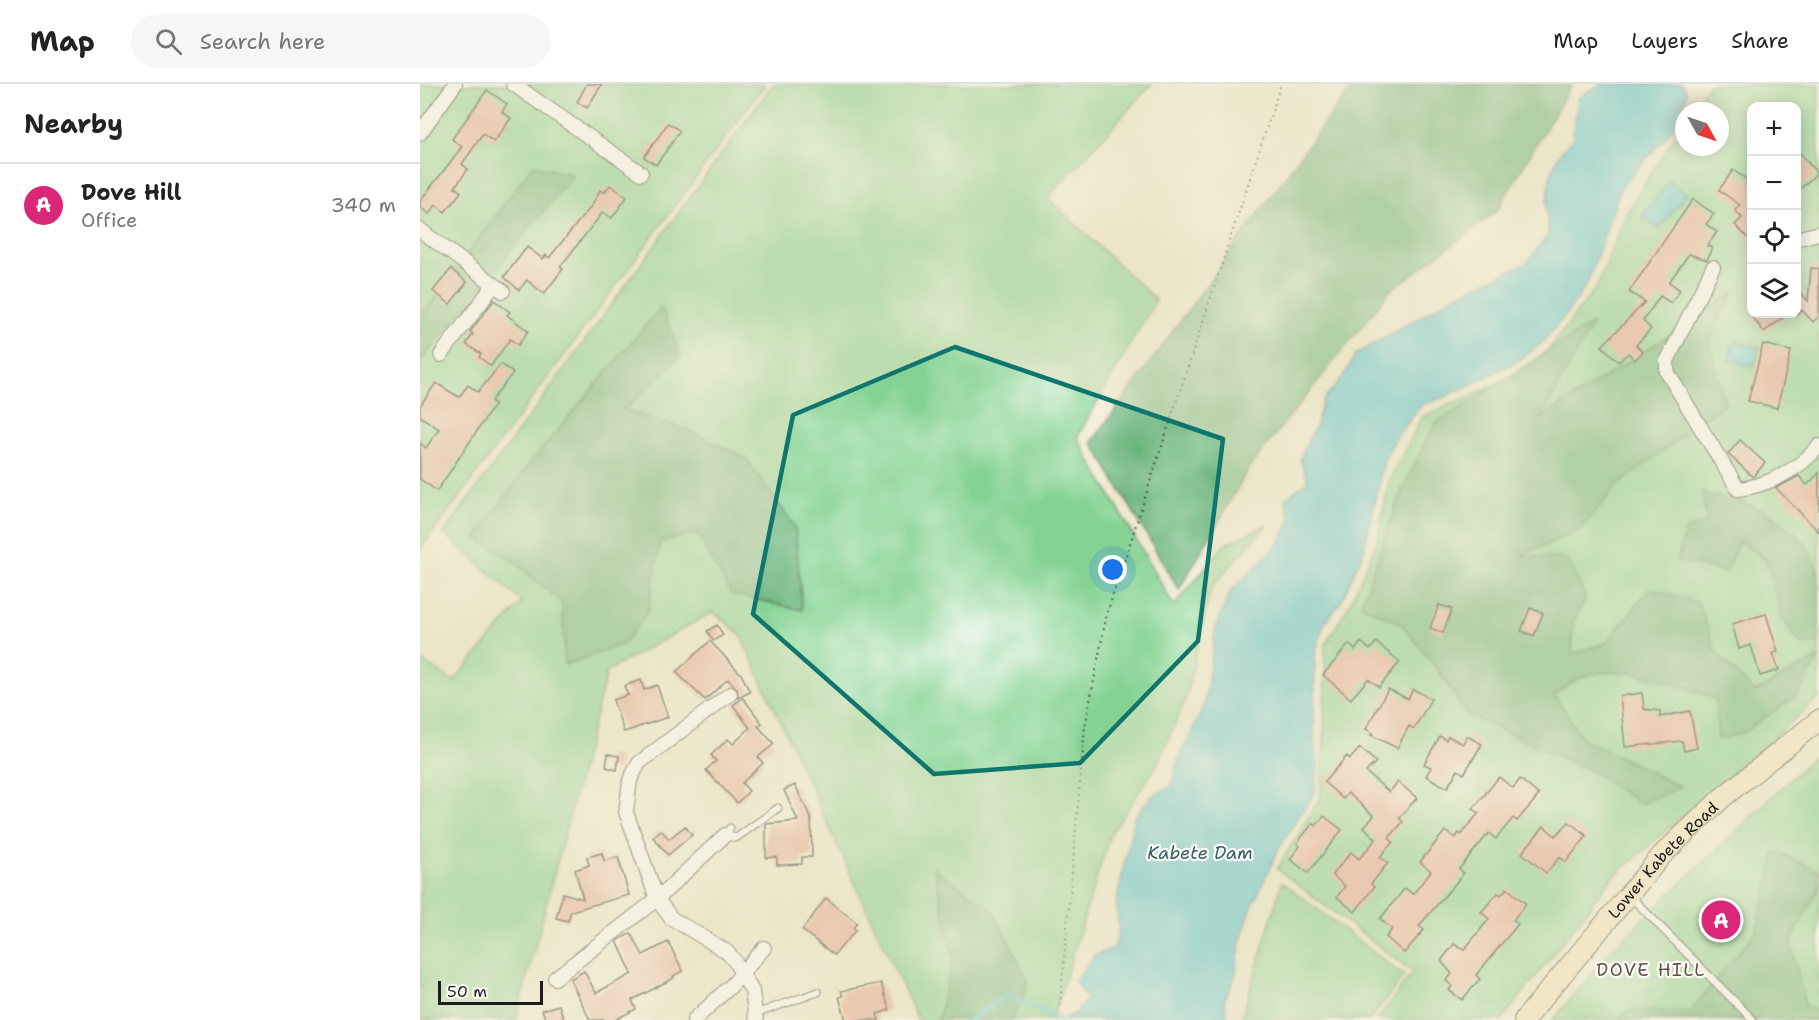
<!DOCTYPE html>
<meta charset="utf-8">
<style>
:root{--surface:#fff;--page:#f6f6f6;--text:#222;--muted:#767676;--line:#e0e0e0;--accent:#db2777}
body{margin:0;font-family:"Shantell Sans",sans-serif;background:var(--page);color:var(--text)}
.controls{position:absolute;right:18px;top:18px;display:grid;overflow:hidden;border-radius:12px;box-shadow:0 3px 15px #0003}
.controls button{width:54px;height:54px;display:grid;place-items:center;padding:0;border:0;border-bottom:2px solid var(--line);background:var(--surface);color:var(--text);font:30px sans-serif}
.compass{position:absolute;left:1255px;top:18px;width:54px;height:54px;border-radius:50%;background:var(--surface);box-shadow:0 3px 15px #0003;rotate:130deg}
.scale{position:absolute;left:18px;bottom:15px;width:105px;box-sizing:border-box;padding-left:6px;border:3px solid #1c1c1c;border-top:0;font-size:16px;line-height:21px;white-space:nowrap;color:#1c1c1c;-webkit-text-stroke:4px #fdfcf7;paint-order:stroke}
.you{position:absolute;left:693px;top:486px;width:21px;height:21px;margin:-15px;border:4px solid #fff;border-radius:50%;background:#1a73e8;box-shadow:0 0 0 9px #1a73e833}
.badge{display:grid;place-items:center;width:39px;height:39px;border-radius:50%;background:var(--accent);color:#fff;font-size:20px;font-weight:700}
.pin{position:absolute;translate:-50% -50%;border:3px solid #fff;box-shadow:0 2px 6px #0006}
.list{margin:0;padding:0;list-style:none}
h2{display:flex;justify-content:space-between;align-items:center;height:78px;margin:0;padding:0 24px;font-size:26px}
h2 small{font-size:20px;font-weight:400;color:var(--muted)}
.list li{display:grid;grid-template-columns:39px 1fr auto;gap:18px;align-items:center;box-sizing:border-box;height:84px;padding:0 24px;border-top:2px solid var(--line)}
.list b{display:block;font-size:22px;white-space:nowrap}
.list p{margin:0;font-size:20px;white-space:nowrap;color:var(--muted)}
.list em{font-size:20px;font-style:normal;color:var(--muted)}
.icon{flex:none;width:33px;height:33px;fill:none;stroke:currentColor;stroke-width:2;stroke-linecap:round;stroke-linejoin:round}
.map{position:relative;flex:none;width:1399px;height:936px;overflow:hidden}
header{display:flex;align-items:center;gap:36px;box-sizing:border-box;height:84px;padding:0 30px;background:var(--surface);border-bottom:2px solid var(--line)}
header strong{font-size:28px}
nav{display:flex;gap:33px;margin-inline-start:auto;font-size:21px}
.search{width:420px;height:54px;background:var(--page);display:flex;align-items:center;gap:15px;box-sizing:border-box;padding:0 21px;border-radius:33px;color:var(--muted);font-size:22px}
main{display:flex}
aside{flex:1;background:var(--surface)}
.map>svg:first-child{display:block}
</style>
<header>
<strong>Map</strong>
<div class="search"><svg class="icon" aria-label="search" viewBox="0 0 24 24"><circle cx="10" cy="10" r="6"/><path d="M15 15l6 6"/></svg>Search here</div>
<nav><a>Map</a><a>Layers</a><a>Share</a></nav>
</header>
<main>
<aside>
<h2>Nearby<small></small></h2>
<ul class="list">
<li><span class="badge">A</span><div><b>Dove Hill</b><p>Office</p></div><em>340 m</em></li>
</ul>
</aside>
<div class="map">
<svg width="1399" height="936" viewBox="0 0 1399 936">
<rect width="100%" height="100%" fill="#fdfcf7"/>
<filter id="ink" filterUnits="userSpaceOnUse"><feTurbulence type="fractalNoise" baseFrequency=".0167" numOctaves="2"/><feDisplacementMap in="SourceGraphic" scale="12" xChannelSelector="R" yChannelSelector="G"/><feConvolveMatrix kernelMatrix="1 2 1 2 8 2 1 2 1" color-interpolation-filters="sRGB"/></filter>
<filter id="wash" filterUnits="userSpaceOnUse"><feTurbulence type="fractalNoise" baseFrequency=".008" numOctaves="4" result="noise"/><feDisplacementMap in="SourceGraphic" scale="24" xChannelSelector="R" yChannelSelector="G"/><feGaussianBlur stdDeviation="1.35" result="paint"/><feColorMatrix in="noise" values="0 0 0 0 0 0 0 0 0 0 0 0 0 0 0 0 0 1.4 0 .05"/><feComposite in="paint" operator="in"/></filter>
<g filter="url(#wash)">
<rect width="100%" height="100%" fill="#ece6c9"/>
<g fill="#84d393" stroke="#507858" stroke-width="1.5" fill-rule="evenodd">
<path d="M 0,0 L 345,0 L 0,466 Z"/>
<path d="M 353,0 L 732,0 L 627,114 L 736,216 L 657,353 L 754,522 L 805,460 L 847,441 L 791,504 L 765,617 L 737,681 L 690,751 L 632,936 L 498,936 L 320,550 L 293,528 L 187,587 L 96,936 L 0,936 L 0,576 L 34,597 L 102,518 L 24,449 Z"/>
<path d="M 1288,0 L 1399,0 L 1399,614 L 1193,793 L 1082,936 L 957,936 L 993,888 L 857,785 L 900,714 L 904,664 L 905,561 L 929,521 L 957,458 L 969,397 L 1002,333 L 1097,290 L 1129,265 L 1177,202 L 1207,128 L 1264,38 L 1264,63 L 1300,63 L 1300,27 L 1271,27 ZM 1332,22 L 1376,22 L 1376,230 L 1332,230 Z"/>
<path d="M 1399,668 L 1399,936 L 1133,936 L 1191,866 Z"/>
<path d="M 862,798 L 984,892 L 950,936 L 821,936 Z"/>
</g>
<g fill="#6bb57d" stroke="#44684c" stroke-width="1.5">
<path d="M 935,0 L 1152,0 L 1077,127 L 970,207 L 831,381 L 759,506 L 672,358 L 902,42 Z"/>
<path d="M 113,81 L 153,91 L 0,278 L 0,234 Z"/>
<path d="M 1314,209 L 1289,256 L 1305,319 L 1197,402 L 1160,446 L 1100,472 L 1147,475 L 1166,514 L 1153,538 L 1152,570 L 1186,559 L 1230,504 L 1278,518 L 1297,569 L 1335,608 L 1399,573 L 1379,610 L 1323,649 L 1298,656 L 1296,615 C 1258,600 1207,580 1165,592 C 1155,595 1143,605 1134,611 L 1163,655 L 1261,703 L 1220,720 L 1173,688 L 1046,630 L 1017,584 L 981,540 L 941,521 L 981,408 L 1015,340 L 1173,239 L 1120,335 Z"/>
<path d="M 241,223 L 261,272 L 204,326 L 270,347 L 326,374 L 375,443 L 382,526 L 311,510 L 277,449 L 240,458 L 228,528 L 203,560 L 145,581 L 142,519 L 92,476 L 56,454 L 106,384 Z"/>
<path d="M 1282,409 L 1318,417 L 1350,429 L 1384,458 L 1399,489 L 1399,559 L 1380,560 L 1362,534 L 1353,497 L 1344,475 L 1319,457 L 1306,488 L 1257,477 L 1266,445 L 1287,438 Z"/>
<path d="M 1356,767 L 1399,787 L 1399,803 L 1371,858 L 1385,922 L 1399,928 L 1399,936 L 1197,936 L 1208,927 L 1270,928 L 1337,846 Z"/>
<path d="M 514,784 L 572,825 L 609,898 L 592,936 L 518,936 L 533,873 Z"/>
</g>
<g fill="#59c5d4" stroke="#3a7078" stroke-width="1.5">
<path d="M 1180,0 L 1261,0 L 1267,8 L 1260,33 L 1246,53 L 1201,103 L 1168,198 L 1149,227 L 1121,260 L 1096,278 L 1025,313 L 1002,321 L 977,352 L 964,376 L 944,466 L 921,518 L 904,540 L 895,571 L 894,658 L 898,683 L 894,710 L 859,764 L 831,825 L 820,859 L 816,890 L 804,916 L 808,936 L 642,936 L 656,929 L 667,915 L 655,897 L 675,871 L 695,864 L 699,844 L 696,820 L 714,733 L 732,712 L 752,702 L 757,678 L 784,622 L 796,542 L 811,507 L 859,460 L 871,436 L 865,414 L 888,397 L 880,374 L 896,341 L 903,316 L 923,293 L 936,270 L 1041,209 L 1107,179 L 1129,150 L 1126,125 L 1130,92 L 1139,71 L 1153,54 L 1158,14 Z"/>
<path d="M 1249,97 L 1266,110 L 1239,145 L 1222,133 Z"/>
<path d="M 1314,257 L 1339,264 L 1334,282 L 1309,276 Z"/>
</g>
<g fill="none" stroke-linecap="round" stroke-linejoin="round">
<path stroke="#59c5d4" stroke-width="4.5" d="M 550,936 L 587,911 L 640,936"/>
</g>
<g id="blocks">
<g fill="#e6a792">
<path d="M 167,0 L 182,0 L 167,24 L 157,18 Z"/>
<path d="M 67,6 L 87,20 L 82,28 L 91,34 L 74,58 L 63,50 L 42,80 L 48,85 L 35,103 L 41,108 L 25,128 L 16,121 L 9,130 L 0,123 L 0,117 L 42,63 L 32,55 Z"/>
<path d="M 248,39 L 260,47 L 236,81 L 224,73 Z"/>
<path d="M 1377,66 L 1397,89 L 1377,108 Z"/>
<path d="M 1313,86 L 1332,99 L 1332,158 L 1315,141 L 1322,134 L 1315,126 L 1320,121 L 1299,106 Z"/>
<path d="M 190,101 L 207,113 L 192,134 L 183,128 L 140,183 L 143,185 L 124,210 L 107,196 L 99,206 L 84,193 L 107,163 L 123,175 L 126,171 L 129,174 L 172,121 L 180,106 L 184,109 Z"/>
<path d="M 1273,115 L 1294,130 L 1286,140 L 1297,148 L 1287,162 L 1292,163 L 1287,176 L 1269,170 L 1249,198 L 1260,206 L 1251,219 L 1240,212 L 1223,237 L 1231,245 L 1216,261 L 1223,268 L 1215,276 L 1208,269 L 1199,278 L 1182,262 L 1225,218 L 1209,208 Z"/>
<path d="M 1391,184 L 1399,185 L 1399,232 L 1393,238 L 1382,226 L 1377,230 L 1377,204 L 1388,217 Z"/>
<path d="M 31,185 L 47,198 L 30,220 L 13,207 Z"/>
<path d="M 74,216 L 90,228 L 87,231 L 108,247 L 98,261 L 90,255 L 71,282 L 59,273 L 61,270 L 46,260 L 53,250 L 50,248 Z"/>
<path d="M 1338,230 L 1368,230 L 1344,248 L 1333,234 Z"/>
<path d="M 1343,260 L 1371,267 L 1357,324 L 1328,317 Z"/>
<path d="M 81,280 L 93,289 L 71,317 L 75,320 L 17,407 L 0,395 L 0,359 L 6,364 L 19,345 L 0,332 L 0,322 L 16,299 L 39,313 L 48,301 L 58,308 Z"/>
<path d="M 1320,356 L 1345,379 L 1333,393 L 1308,370 Z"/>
<path d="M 1399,389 L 1399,448 L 1356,404 L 1379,392 L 1387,401 Z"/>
<path d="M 1019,521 L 1032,525 L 1023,549 L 1010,544 Z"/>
<path d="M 1110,524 L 1123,529 L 1114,552 L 1101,547 Z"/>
<path d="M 1346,530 L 1358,568 L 1353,569 L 1359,586 L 1340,592 L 1331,561 L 1319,565 L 1312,540 Z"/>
<path d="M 297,541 L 303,551 L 293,557 L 287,547 Z"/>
<path d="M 290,557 L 321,590 L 330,608 L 318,614 L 317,605 L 308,595 L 285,616 L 256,588 Z"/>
<path d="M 941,558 L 950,566 L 956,558 L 980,578 L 959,603 L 948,595 L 931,615 L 903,591 L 929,560 L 935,566 Z"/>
<path d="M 221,596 L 224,606 L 237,601 L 248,633 L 204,648 L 193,616 L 208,611 L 204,602 Z"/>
<path d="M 968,605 L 988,615 L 993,605 L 1011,615 L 994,645 L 989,642 L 977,664 L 951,651 L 953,649 L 946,645 Z"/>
<path d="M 1222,609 L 1224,625 L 1240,627 L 1240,633 L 1270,627 L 1277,664 L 1264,667 L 1262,657 L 1205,663 L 1200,612 Z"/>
<path d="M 323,614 L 342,639 L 338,642 L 354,660 L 338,673 L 343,679 L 322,699 L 329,707 L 317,719 L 286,686 L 296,677 L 291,671 L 308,655 L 313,660 L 330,644 L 313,621 Z"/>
<path d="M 1020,652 L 1026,656 L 1028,652 L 1043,660 L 1047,652 L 1062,660 L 1044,690 L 1038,686 L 1027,704 L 1006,692 L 1011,683 L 1004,680 Z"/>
<path d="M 940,664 L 956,678 L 946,688 L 969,708 L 978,698 L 997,714 L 979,734 L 983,738 L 969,754 L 973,758 L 960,773 L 968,779 L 951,800 L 954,803 L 935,828 L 917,813 L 925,802 L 912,791 L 931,768 L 939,775 L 956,755 L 944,743 L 954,732 L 928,709 L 923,715 L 904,698 L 927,672 L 930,675 Z"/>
<path d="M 188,670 L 199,672 L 197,686 L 186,683 Z"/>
<path d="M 1079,693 L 1093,704 L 1100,695 L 1119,711 L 1097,737 L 1093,734 L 1076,755 L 1069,749 L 1039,785 L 1044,789 L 999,842 L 1004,846 L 984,869 L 966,853 L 972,845 L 960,835 L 985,804 L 993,810 L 1011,787 L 1000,778 L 1025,747 L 1035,754 L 1039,749 L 1041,751 L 1059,729 L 1053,725 Z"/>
<path d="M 375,701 L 391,734 L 392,773 L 382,773 L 382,780 L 357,781 L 357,773 L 346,774 L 346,740 L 378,737 L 364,706 Z"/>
<path d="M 904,732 L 922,746 L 888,789 L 870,775 L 880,762 L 877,759 L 893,739 L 896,742 Z"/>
<path d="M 1149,738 L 1167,752 L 1146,778 L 1140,773 L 1126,789 L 1102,769 L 1124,742 L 1135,752 Z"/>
<path d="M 265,742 L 272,751 L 248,771 L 233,753 L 241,746 L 249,755 Z"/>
<path d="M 182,769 L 184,777 L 198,773 L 209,811 L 151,827 L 148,837 L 136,834 L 143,809 L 163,815 L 155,786 L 169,781 L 167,773 Z"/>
<path d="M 1087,804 L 1106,820 L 1093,836 L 1098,840 L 1056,891 L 1060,895 L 1042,916 L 1029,906 L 1032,902 L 1026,897 L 1032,890 L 1021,877 L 1034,860 L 1044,866 L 1069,835 L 1061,828 L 1078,809 L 1081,811 Z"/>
<path d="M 406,814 L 437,839 L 433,844 L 436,846 L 414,871 L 382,846 Z"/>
<path d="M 211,849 L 223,871 L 248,858 L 263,887 L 253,892 L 254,894 L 212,916 L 216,925 L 195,936 L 170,936 L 150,895 L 164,887 L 176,909 L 212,890 L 197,857 Z"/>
<path d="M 461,899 L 470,926 L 457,930 L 459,936 L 426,936 L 419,913 L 423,912 L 421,907 Z"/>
<path d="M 139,921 L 144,936 L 126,936 L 122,926 Z"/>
</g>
</g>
</g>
<g filter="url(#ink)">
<use href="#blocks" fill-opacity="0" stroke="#3b3a36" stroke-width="1.5"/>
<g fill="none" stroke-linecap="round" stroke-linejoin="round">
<defs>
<g id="lane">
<path d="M 310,744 L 305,751 L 316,754 L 358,724"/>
<path d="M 1210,812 L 1333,936"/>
<path d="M 335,930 L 398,908"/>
</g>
<g id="street">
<path d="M 93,0 L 221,89"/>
<path d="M 0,49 L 35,0"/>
<path d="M 0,146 L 83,207"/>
<path d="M 1376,155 L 1399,149"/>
<path d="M 1293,183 L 1247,277 L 1247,288 L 1318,405 C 1347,402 1379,386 1399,362"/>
<path d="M 21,271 L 74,201"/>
<path d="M 310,610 L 219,679 L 210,696 L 206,728 L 237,815 L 251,834 L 306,867 L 314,876 L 332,907 L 336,936"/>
<path d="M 135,894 L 237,815 L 305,751"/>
<path d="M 274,936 L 311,902 L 344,864"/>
</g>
<g id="secondary">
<path id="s1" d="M 1104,936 L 1242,771 L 1302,714 L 1399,636"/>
</g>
</defs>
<use href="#lane" stroke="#3b3a36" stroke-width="9"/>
<use href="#street" stroke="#3b3a36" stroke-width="16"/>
<use href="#secondary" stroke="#3b3a36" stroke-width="22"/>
<path stroke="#3b3a36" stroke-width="2" stroke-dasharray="1.5 4.5" stroke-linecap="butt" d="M 640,921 L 665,643 L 687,529 L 861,0"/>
<use href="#lane" stroke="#fff" stroke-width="7"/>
<use href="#street" stroke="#fff" stroke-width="14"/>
<use href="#secondary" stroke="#f9e7c3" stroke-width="20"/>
</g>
</g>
<path d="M0 0H1399V936H0ZM 535,263 L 803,355 L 778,557 L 660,679 L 514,690 L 333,530 L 373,331 Z" fill="#ece6c9" fill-opacity=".55" fill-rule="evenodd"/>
<path fill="none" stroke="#0f766e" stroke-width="4.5" stroke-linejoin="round" d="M 535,263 L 803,355 L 778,557 L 660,679 L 514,690 L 333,530 L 373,331 Z"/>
<g text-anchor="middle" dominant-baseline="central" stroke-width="4.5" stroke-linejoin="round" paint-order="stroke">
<g font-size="16" fill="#1c1c1c" stroke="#fdfcf7">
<text stroke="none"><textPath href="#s1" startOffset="212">Lower Kabete Road</textPath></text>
</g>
<g font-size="18" font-style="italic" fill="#346066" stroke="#fdfcf7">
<text x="780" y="769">Kabete Dam</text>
</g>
<g font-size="18" letter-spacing="1.5" fill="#634d45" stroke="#fdfcf7">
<text x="1231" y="886">DOVE HILL</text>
</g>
</g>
</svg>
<div class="controls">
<button>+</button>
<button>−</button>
<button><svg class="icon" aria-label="locate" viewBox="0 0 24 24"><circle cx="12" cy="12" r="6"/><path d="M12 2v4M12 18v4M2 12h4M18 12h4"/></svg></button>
<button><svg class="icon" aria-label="layers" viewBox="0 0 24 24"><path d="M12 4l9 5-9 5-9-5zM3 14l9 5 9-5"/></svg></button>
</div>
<svg class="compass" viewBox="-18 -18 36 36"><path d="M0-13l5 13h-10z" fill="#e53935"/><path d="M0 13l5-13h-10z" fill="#767676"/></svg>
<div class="scale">50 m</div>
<div class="you"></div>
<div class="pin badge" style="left:1301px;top:836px">A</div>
</div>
</main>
